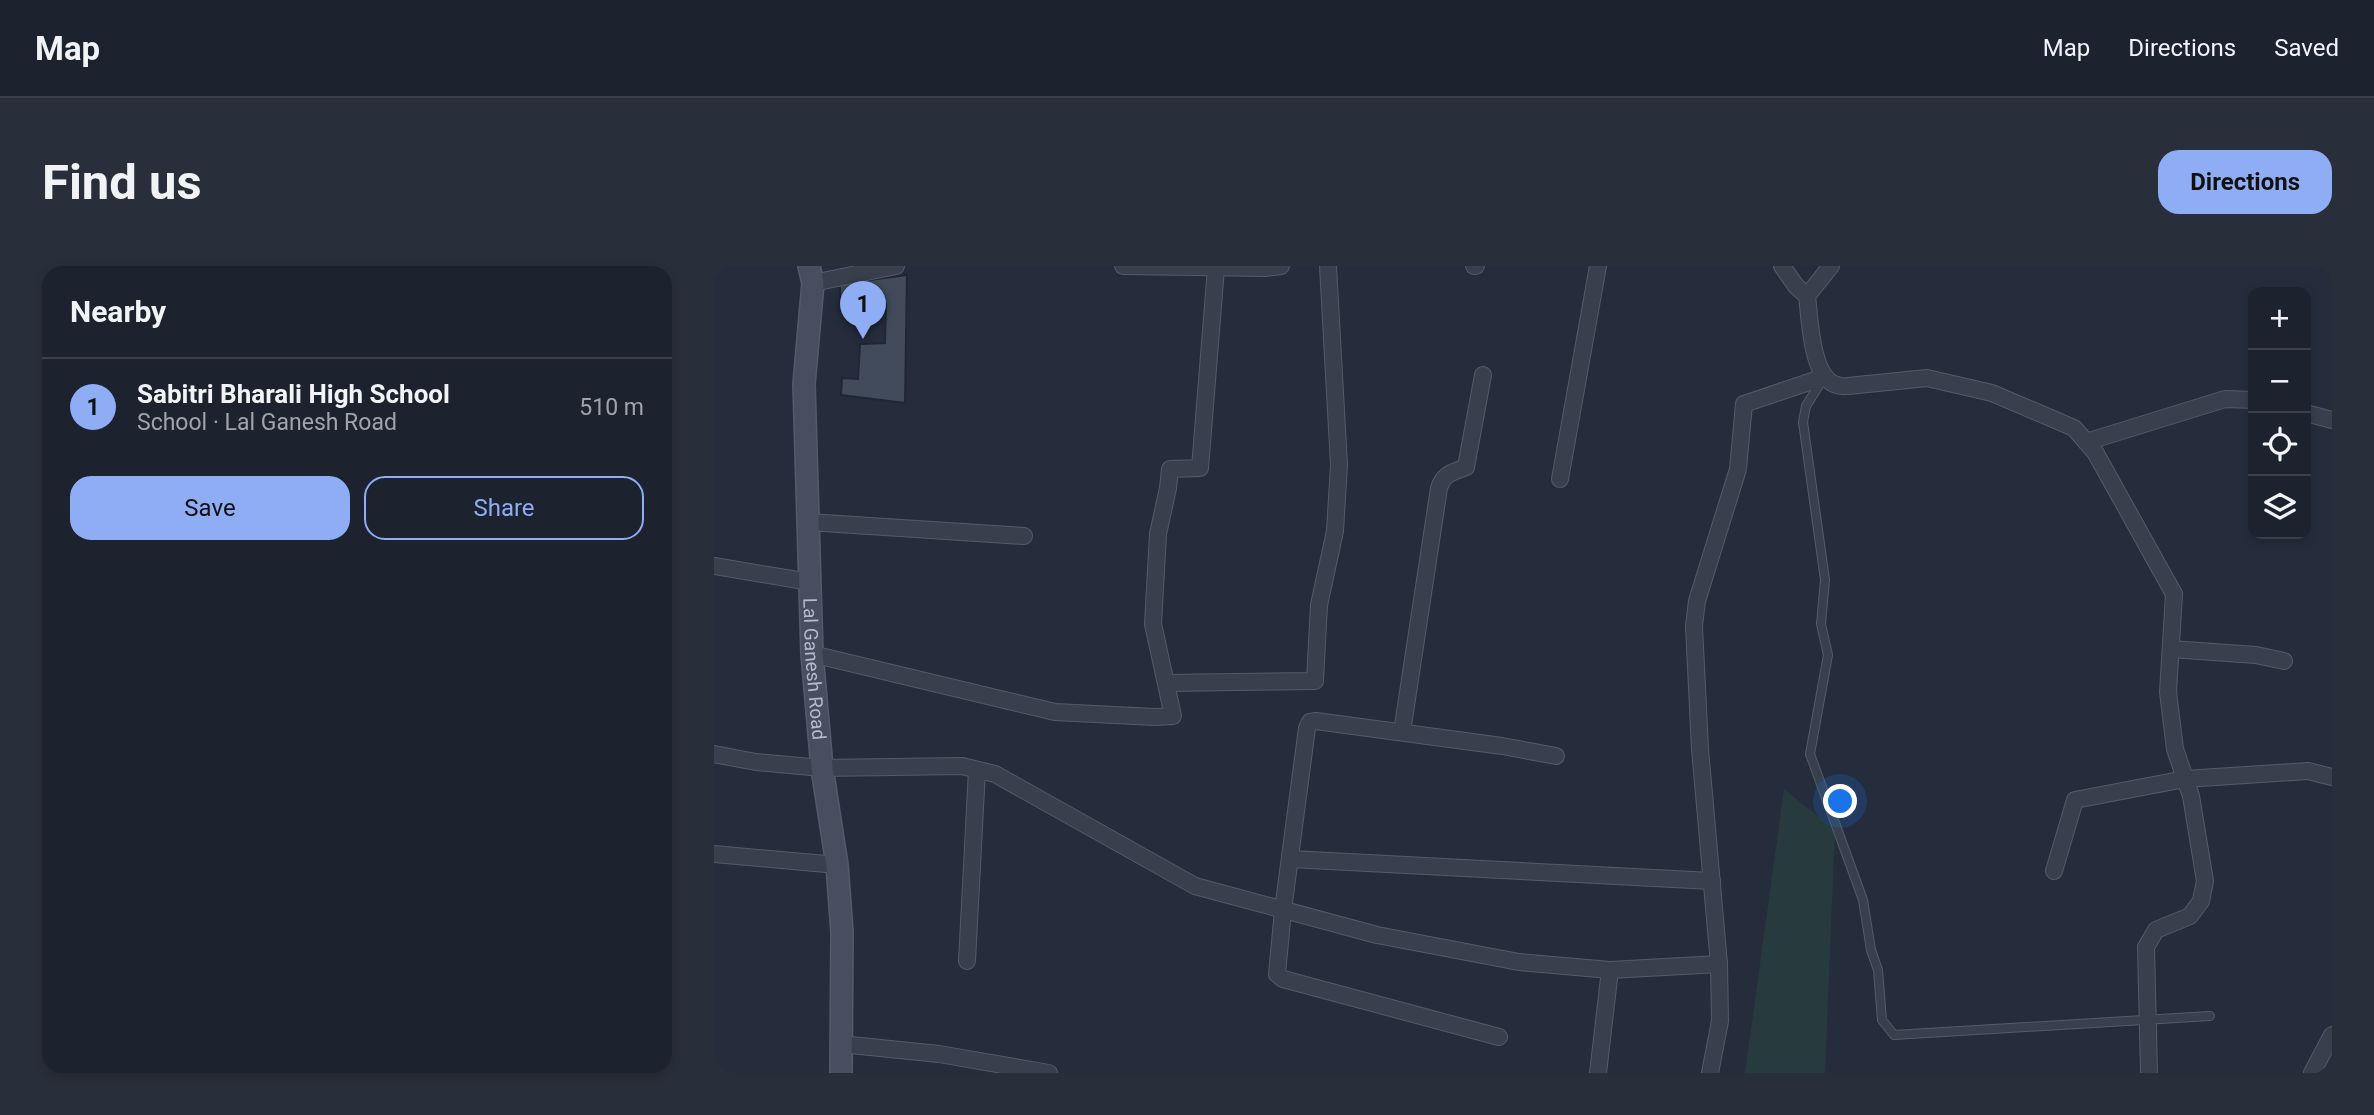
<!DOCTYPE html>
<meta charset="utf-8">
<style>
:root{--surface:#1c222e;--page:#292f3a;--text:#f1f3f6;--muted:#a0a4aa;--line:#3a3f4a;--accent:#8fadf4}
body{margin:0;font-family:Roboto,sans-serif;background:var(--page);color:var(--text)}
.controls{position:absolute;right:21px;top:21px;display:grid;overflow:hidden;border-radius:14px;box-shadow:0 4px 10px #0003}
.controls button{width:63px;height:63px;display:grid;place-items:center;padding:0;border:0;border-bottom:2px solid var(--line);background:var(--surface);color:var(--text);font:35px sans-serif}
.you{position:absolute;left:1127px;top:536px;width:24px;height:24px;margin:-18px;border:5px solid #fff;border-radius:50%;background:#1a73e8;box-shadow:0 0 0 10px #1a73e833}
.badge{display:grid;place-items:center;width:46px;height:46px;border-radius:50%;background:var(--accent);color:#111;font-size:23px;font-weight:700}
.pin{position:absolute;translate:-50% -58px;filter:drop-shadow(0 2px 4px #0008)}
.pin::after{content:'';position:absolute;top:37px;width:24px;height:21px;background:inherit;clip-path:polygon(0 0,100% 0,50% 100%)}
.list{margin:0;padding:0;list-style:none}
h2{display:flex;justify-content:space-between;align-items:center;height:91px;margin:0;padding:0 28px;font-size:30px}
h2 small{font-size:23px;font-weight:400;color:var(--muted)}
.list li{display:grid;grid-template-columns:46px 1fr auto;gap:21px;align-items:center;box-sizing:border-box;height:98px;padding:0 28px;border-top:2px solid var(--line)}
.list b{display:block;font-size:26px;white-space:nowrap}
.list p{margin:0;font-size:23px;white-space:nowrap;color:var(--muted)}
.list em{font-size:23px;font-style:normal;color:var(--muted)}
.actions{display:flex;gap:14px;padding:21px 28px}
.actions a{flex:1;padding:16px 0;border:2px solid var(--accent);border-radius:21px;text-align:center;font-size:24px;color:var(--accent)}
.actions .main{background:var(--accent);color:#111}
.icon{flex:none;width:38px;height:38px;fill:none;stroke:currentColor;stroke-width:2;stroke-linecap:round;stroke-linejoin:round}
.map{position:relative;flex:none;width:1618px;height:807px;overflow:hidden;border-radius:21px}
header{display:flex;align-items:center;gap:42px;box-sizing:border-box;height:98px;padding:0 35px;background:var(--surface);border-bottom:2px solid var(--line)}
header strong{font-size:33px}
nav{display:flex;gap:38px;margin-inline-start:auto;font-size:24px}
.intro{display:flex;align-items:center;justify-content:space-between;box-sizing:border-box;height:168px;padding:0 42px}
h1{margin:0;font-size:49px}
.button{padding:18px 32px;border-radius:21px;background:var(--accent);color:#111;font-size:24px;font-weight:700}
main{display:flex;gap:42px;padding:0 42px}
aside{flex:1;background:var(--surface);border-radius:21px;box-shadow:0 4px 10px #0003}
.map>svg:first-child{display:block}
</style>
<header>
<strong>Map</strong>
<nav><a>Map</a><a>Directions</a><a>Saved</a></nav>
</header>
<div class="intro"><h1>Find us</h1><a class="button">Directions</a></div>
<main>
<aside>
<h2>Nearby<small></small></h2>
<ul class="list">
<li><span class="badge">1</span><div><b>Sabitri Bharali High School</b><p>School · Lal Ganesh Road</p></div><em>510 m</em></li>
</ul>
<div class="actions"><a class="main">Save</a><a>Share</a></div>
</aside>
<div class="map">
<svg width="1618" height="807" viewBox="0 0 1618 807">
<rect width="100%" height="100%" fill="#252d3d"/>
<path fill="#273a3e" d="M 1070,523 L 1121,564 L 1111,807 L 1031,807 Z"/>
<path fill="#414b5c" stroke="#202734" stroke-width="2" d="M 193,9 L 191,137 L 127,129 L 128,112 L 144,113 L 146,78 L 171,77 L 172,38 L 126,37 L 126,18 Z"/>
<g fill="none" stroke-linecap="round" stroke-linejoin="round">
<defs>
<path id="lane" d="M 1109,113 L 1092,140 L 1089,156 L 1111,314 L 1107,358 L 1114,389 L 1096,488 L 1149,634 L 1157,684 L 1164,704 L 1168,754 L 1180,769 L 1496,750"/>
<g id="street">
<path d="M 409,0 L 551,2 L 567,0"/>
<path d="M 760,0 L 762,0"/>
<path d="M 1068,0 L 1082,20 L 1093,30"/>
<path d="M 1117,0 L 1093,30 C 1096,53 1097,112 1123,119 C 1127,121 1131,120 1134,120 L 1213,112 L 1278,127 L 1360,162 L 1381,186 L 1460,328 L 1454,426 L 1461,483 L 1477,530 L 1491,615 L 1487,635 L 1476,650 L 1442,664 L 1432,681 L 1435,807"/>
<path d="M 99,17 L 182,0"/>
<path d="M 1592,147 L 1618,154"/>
<path d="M 1372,176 L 1511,133 L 1539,134"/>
<path d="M 846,213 L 884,0"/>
<path d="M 94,256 L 310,270"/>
<path d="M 0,300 L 96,316"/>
<path d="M 1457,383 L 1542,389 L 1570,395"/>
<path d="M 98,388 L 341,446 L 441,451 L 459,450 L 439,358 L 444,268 L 454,222 L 456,203 L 486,202 L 502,2"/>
<path d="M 452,417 L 601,415 L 605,339 L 621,265 L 625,199 L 614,0"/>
<path d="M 688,466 L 725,222 C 730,207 738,207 752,201 L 769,109"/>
<path d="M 0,488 L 42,496 L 108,502 L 248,500 L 281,508 L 481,620 L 663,669 L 805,696 L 896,704 L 1005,698"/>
<path d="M 0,588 L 123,599"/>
<path d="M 577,593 L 998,615"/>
<path d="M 1340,605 L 1361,534 L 1471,513 L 1594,505 L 1618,511"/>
<path d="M 253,695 L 263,504"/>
<path d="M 785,771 L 569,713 L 563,708 L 569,644 L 593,462 L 596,456 L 602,455 L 788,480 L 842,490"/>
<path d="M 127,778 L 225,788 L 335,807"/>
<path d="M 884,807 L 896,704"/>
<path d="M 996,807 L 1006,755 L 1005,698 L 986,483 L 980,360 L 983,335 L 1024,203 L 1030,138 L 1110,111"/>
<path d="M 1598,807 L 1618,769"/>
</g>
<g id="secondary">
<path id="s1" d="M 95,0 L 99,17 L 90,118 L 98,388 L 108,502 L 123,599 L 128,666 L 127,807"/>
</g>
</defs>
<use href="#lane" stroke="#545b68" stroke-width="10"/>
<use href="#street" stroke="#545b68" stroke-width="18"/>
<use href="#secondary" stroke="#545b68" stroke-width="24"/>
<use href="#lane" stroke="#39404d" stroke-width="8"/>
<use href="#street" stroke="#39404d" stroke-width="16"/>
<use href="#secondary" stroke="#474e60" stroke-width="21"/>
</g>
<g text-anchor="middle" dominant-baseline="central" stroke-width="5" stroke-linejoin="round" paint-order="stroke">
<g font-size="19" fill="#b5bbc8" stroke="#1e2532">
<text stroke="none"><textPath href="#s1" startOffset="404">Lal Ganesh Road</textPath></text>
</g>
</g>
</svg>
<div class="controls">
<button>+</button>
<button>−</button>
<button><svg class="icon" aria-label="locate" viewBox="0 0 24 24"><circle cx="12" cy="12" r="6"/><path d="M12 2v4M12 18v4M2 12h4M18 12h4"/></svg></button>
<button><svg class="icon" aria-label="layers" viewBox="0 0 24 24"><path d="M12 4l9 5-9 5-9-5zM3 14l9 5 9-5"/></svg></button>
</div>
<div class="you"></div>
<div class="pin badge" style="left:149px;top:73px">1</div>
</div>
</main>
